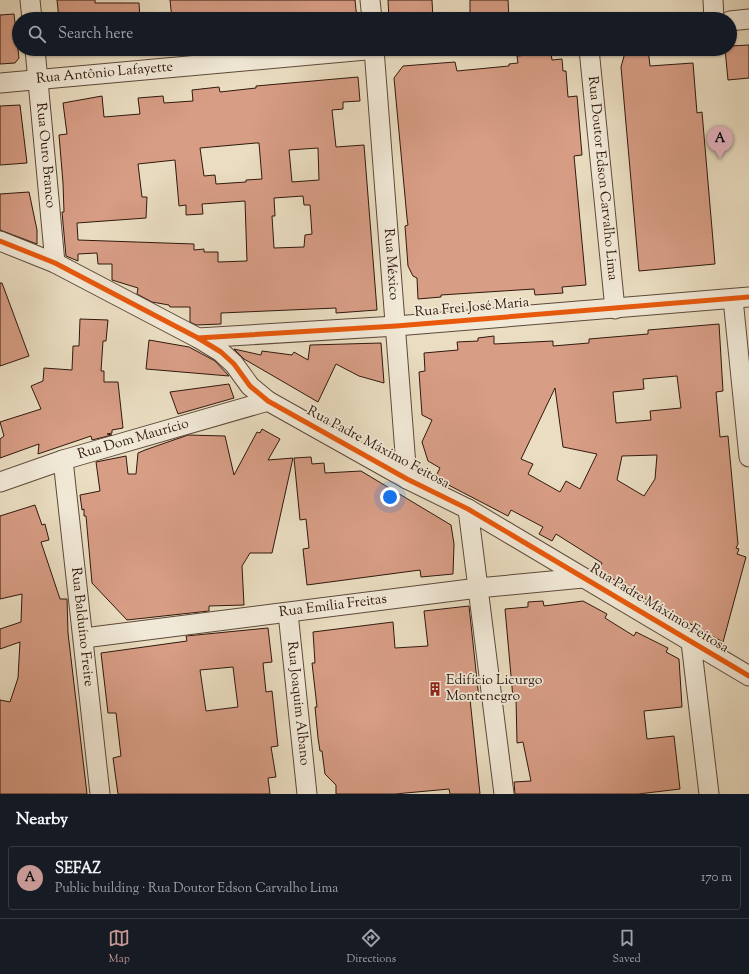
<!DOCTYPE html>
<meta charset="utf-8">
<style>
:root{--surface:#171b24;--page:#20242c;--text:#f1f3f6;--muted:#9ea1a6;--line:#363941;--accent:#c59692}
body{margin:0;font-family:"Sorts Mill Goudy",serif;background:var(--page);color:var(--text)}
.you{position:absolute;left:390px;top:497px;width:14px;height:14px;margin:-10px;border:3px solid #fff;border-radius:50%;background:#1a73e8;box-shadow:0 0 0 6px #1a73e833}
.badge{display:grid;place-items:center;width:26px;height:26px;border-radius:50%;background:var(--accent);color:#111;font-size:13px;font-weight:700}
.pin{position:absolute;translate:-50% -33px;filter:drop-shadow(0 1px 2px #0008)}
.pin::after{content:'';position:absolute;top:21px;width:14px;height:12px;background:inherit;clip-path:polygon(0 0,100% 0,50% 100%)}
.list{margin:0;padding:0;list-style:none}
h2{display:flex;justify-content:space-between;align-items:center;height:52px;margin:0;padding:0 16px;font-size:17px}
h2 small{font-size:13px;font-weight:400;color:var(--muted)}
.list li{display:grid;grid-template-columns:26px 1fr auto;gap:12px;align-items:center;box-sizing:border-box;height:64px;margin:0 8px 8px;padding:0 8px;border:1px solid var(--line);border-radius:4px}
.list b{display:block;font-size:15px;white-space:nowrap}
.list p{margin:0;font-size:13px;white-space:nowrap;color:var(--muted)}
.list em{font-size:13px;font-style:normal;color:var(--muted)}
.icon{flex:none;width:22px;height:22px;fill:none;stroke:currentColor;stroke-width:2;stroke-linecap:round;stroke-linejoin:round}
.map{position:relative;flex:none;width:749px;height:794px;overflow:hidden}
.search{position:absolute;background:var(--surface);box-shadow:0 1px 3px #0004;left:12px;right:12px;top:12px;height:44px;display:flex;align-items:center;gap:10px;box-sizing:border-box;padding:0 14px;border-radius:22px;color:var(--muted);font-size:15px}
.sheet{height:124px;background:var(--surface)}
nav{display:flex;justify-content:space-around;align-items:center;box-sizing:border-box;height:56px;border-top:1px solid var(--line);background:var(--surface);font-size:11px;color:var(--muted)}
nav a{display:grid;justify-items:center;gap:2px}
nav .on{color:var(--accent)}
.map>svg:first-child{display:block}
</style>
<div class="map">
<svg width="749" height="794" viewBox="0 0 749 794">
<rect width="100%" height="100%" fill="#eaddc1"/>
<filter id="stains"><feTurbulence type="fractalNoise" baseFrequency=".005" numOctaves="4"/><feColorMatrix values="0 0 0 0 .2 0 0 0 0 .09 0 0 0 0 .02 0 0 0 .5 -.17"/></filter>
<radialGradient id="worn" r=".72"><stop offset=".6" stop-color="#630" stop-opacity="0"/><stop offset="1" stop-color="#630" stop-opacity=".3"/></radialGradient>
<g fill="#d79d85" stroke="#30180d" fill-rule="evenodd">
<path d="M 57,0 L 95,0 L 95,3 L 139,3 L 140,19 L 59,19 Z"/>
<path d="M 170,0 L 355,0 L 357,19 L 172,19 Z"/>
<path d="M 388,0 L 432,0 L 433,19 L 389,19 Z"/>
<path d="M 470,0 L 508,0 L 509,18 L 470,19 Z"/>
<path d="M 14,14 L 19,58 L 15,63 L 0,64 L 0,15 Z"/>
<path d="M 749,45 L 749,78 L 728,80 L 725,49 L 730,49 L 730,46 Z"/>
<path d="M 626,49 L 648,49 L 650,66 L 693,63 L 697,113 L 702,112 L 715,264 L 639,271 L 621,67 Z"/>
<path d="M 551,53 L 552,60 L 562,59 L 563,71 L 566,71 L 568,97 L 577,96 L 582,155 L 574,156 L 586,285 L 562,287 L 563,293 L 535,295 L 534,289 L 441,295 L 441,297 L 418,299 L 417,278 L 413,276 L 408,266 L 405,226 L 408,225 L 407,218 L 394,78 L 403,66 L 455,62 L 457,71 L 509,66 L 509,64 L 518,63 L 517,56 Z"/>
<path d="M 358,77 L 360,101 L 343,102 L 343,109 L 332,110 L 336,147 L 364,145 L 377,310 L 336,313 L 336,308 L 221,313 L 221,324 L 196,325 L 190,322 L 190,307 L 170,307 L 169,305 L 152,302 L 137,294 L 138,288 L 112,280 L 112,264 L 98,264 L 97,253 L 78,254 L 78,261 L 66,256 L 62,212 L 64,212 L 63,183 L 59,135 L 67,134 L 63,103 L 102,96 L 104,117 L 140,114 L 138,98 L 163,96 L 164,103 L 193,101 L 192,90 L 219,87 L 220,92 L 256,88 L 256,86 ZM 256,143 L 259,143 L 262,179 L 246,180 L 246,182 L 216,184 L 215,175 L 204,176 L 200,148 ZM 318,148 L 319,180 L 292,182 L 289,150 ZM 175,160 L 179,206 L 186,205 L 186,215 L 203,214 L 202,204 L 245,201 L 247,261 L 218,262 L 218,252 L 204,252 L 204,249 L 194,250 L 194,244 L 78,240 L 77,223 L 146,218 L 147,197 L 142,197 L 138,164 ZM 303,196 L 304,205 L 310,205 L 312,234 L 305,235 L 304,247 L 274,248 L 272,216 L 275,216 L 274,198 Z"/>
<path d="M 20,105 L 27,163 L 0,165 L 0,106 Z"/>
<path d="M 29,192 L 37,230 L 37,244 L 0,230 L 0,194 Z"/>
<path d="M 0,283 L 2,283 L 29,356 L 0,366 Z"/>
<path d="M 80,319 L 108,320 L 106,341 L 103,341 L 101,371 L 104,371 L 104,382 L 118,382 L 123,428 L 112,430 L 112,433 L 107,434 L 112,435 L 92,440 L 91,436 L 38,454 L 39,444 L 0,458 L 0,439 L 4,436 L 0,422 L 41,409 L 31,386 L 43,381 L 44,368 L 72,370 L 73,346 L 79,346 Z"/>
<path d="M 719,324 L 723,391 L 716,392 L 720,437 L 728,436 L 738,544 L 736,548 L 739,549 L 737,554 L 746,557 L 723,642 L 631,591 L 598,569 L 602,563 L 556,534 L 552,541 L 539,534 L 543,527 L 511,510 L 508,516 L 435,478 L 440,468 L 428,461 L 422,442 L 432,420 L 422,415 L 419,372 L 425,371 L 424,353 L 458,350 L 457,342 L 478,341 L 478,338 L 494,336 L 494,344 L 553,341 L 553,346 L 589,343 L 589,339 L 648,334 L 648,330 ZM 677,376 L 681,408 L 650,411 L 651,420 L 616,423 L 613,392 L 644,389 L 643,379 ZM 555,388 L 563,447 L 597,454 L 580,489 L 566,481 L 560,492 L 528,474 L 533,464 L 521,459 ZM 657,455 L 655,479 L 644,496 L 617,480 L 622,456 Z"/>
<path d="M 149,340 L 189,347 L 215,361 L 229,376 L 146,369 Z"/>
<path d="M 381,343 L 384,383 L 359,376 L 336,364 L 318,402 L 244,359 L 234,349 L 261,355 L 262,351 L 292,355 L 294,352 L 308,360 L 310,345 Z"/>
<path d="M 229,384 L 234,398 L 178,414 L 170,392 Z"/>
<path d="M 262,429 L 280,439 L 268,460 L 293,458 L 272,553 L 250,553 L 242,566 L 244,605 L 209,606 L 209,611 L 127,620 L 92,583 L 86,516 L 84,516 L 84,509 L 82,510 L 80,495 L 100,491 L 96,462 L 126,456 L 128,474 L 136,474 L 138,453 L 145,450 L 188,435 L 225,436 L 234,475 L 257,432 L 260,433 Z"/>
<path d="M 311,457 L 312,464 L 324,463 L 325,473 L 361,471 L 451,525 L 454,544 L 453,574 L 421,577 L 420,570 L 307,585 L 303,549 L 309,548 L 306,519 L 300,520 L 294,458 Z"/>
<path d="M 35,505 L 42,525 L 45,524 L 49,540 L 41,542 L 60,599 L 67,599 L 68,633 L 87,794 L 0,794 L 0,700 L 10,702 L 18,678 L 20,642 L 0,649 L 0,629 L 21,622 L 22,594 L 0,599 L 0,516 Z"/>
<path d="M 543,601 L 544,606 L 583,601 L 607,614 L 605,618 L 634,636 L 636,632 L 668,648 L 666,652 L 679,659 L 682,707 L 644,711 L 647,739 L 674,736 L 680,789 L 638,794 L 515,794 L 514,782 L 531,781 L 523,742 L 517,743 L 516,697 L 513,698 L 505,609 L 528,607 L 528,602 Z"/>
<path d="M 469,606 L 479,699 L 470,699 L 480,794 L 450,794 L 449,789 L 395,794 L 336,794 L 336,785 L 325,774 L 322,751 L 320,751 L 318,738 L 315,707 L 317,707 L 312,663 L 315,663 L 313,632 L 393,622 L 395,648 L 428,646 L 424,611 Z"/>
<path d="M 268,628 L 272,662 L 263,663 L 266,692 L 272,691 L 278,746 L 271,747 L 276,777 L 268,778 L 270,794 L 118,794 L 113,758 L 121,756 L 116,713 L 108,713 L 101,653 L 187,641 L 186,636 ZM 233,667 L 238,707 L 206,711 L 200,670 Z"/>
</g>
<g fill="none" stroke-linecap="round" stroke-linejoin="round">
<defs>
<g id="street">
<path d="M 30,0 L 32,19"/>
<path d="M 370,0 L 372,19"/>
<path d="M 713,0 L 714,19"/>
<path d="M 730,21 L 749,19"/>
<path id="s1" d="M 35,49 L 55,263"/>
<path id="s2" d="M 374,49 L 407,479"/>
<path id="s3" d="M 589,49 L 615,309"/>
<path id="s4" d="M 0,83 L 377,49"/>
<path d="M 0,241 L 55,263 L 198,338 L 221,352 L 234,364 L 250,386 L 268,401 L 407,479 L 468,509 L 749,676"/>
<path d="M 733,299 L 749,457"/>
<path d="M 198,338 L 396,326 L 749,297"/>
<path id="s5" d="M 63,460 L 100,794"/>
<path id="s6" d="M 0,482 L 63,460 L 268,401"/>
<path d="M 468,509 L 504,794"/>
<path id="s7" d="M 288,613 L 307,794"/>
<path id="s8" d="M 84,638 L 478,588 L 583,578"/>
<path d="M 691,642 L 709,794"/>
</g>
</defs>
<use href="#street" stroke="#5e493a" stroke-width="21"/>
<use href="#street" stroke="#f1e9d7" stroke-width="19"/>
<defs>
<g id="cycleway">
<path d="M 0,241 L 55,263 L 198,338 L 221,352 L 234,364 L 250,386 L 268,401 L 407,479 L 468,509 L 749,676"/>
<path d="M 198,338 L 396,326 L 749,297"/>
</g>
</defs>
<use href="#cycleway" stroke="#f1e9d7" stroke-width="8"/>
<use href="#cycleway" stroke="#e8590c" stroke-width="5"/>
</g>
<defs>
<symbol id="building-bare" viewBox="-9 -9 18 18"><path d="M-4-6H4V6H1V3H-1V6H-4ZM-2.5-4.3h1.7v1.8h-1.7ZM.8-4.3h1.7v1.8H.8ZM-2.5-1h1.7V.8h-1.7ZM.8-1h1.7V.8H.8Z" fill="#8f2418" stroke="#f1e9d7" stroke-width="2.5" paint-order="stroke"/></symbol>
</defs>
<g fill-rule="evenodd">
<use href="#building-bare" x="425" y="679" width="20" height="20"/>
</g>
<g text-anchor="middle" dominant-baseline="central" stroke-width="3.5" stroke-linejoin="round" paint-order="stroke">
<g font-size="14" fill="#30180d" stroke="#f1e9d7">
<text stroke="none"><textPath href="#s4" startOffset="105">Rua Antônio Lafayette</textPath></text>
<text stroke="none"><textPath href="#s1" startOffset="107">Rua Ouro Branco</textPath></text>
<text stroke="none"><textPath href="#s3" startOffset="130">Rua Doutor Edson Carvalho Lima</textPath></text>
<text stroke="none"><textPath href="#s2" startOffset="216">Rua México</textPath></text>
<text transform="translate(472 308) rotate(-5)">Rua Frei José Maria</text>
<text stroke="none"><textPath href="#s6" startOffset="140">Rua Dom Maurício</textPath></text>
<text transform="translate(378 448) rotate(28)">Rua Padre Máximo Feitosa</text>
<text stroke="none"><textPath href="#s8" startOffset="251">Rua Emília Freitas</textPath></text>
<text transform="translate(659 609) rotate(31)">Rua Padre Máximo Feitosa</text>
<text stroke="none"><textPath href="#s5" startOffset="168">Rua Balduíno Freire</textPath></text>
<text stroke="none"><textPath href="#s7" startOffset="91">Rua Joaquim Albano</textPath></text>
</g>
<g font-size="14" fill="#30180d" stroke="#f1e9d7" text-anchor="start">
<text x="446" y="681">Edifício Licurgo<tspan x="446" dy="16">Montenegro</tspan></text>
</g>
</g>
<rect width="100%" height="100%" filter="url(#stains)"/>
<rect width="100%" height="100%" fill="url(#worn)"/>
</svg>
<div class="you"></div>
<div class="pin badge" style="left:720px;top:159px">A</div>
<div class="search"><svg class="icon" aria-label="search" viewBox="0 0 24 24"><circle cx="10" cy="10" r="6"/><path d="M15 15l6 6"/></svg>Search here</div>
</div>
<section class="sheet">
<h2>Nearby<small></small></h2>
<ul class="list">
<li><span class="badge">A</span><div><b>SEFAZ</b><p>Public building · Rua Doutor Edson Carvalho Lima</p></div><em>170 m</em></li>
</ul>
</section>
<nav>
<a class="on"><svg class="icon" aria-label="map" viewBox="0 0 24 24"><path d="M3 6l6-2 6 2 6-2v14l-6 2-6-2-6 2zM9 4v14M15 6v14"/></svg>Map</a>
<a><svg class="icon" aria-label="directions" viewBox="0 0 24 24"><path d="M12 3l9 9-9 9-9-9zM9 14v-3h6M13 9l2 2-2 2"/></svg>Directions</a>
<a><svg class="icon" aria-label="saved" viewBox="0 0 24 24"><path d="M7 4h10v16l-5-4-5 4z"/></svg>Saved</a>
</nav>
